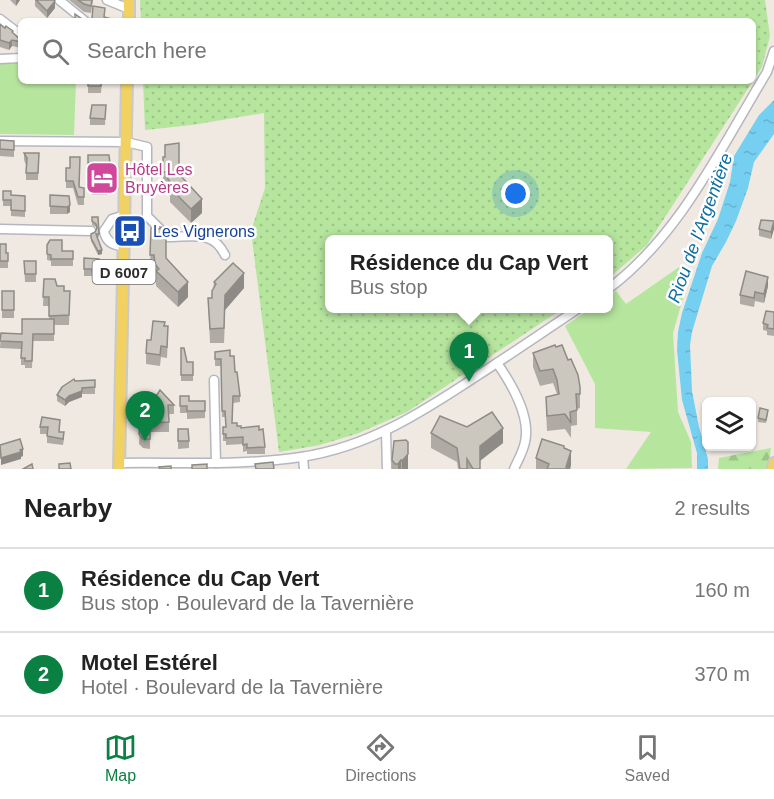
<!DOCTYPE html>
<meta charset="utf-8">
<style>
:root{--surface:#fff;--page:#f2f2f2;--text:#222;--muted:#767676;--line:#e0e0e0;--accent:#0b8043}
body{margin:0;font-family:Helvetica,sans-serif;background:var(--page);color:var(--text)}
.controls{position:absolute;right:18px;bottom:18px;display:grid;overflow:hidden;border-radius:9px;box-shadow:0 2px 4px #0004}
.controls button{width:54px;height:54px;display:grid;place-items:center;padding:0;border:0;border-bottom:2px solid var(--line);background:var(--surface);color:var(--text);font:30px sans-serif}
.you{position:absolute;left:516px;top:194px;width:21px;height:21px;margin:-15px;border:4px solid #fff;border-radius:50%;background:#1a73e8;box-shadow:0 0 0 9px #1a73e833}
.badge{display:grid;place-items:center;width:39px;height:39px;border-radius:50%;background:var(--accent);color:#fff;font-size:20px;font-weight:700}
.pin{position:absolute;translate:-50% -50px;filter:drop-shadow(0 2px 3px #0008)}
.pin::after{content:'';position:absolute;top:32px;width:21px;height:18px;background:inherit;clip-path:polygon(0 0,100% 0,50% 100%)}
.popup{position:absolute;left:325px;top:235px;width:288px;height:78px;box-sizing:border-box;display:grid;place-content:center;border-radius:9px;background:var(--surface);filter:drop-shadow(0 2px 4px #0005);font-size:20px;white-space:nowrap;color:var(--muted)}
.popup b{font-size:22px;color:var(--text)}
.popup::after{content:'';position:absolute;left:50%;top:100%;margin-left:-12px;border:12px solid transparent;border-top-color:var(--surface)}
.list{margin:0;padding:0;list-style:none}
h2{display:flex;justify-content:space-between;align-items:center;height:78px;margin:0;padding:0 24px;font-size:26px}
h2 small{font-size:20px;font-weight:400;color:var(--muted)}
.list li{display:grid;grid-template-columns:39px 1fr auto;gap:18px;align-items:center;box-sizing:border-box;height:84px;padding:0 24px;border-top:2px solid var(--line)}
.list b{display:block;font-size:22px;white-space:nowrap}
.list p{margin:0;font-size:20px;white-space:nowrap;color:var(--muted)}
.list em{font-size:20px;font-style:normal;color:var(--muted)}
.icon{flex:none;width:33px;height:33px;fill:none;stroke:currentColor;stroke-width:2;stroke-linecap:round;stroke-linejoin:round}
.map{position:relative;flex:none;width:774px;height:469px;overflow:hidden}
.search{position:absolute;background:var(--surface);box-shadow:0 2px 4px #0004;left:18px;right:18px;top:18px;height:66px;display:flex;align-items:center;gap:15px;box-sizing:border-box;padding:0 21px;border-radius:9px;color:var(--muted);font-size:22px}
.sheet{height:246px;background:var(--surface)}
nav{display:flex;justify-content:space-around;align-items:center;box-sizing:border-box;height:84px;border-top:2px solid var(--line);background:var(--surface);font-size:16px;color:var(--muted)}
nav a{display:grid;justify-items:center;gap:3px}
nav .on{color:var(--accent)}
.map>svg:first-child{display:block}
</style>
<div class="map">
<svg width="774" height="469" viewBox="0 0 774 469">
<defs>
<pattern id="grass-dots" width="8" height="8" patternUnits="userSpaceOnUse" patternTransform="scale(1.5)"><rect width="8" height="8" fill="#b6e59e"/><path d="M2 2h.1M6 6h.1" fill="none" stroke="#9dc588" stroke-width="1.8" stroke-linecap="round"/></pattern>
<pattern id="forest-firs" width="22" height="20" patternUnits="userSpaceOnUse" patternTransform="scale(1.5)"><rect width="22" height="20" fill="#b6e59e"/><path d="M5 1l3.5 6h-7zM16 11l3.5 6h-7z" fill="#9dc588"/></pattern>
<pattern id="water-ripples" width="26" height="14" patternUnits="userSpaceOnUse" patternTransform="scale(1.5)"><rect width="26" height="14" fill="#75cff0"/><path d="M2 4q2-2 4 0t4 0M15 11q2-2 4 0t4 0" fill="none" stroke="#66b2ce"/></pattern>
</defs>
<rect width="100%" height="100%" fill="#efe9e1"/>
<path fill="url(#grass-dots)" d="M 140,0 L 765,0 L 770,36 L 762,67 L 647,245 L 609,278 L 608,240 L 330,240 L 330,308 L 562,309 L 407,412 L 359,433 L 320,445 L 279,452 L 251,231 L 265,188 L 264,113 L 192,125 L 145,130 L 143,81 L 753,81 L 753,21 L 141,21 Z"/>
<path fill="url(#forest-firs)" d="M 771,448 L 768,469 L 718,469 L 719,458 Z"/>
<g fill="#b6e59e">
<path d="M 21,62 L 21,81 L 76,81 L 74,135 L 0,134 L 0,64 Z"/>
<path d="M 682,265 L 689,277 L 673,333 L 678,412 L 691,442 L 692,468 L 626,469 L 651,432 L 595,428 L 595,384 L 565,326 L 590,309 L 608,308 L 609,296 L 616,291 L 626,304 Z"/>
</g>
<path fill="url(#water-ripples)" d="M 774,100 L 774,134 L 754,162 L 748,188 L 736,221 L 726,242 L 712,266 L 692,332 L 690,345 L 692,391 L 699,427 L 708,459 L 708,469 L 697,469 L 697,453 L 682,400 L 677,350 L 678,332 L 682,313 L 702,253 L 718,219 L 730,182 L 734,156 L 759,115 Z"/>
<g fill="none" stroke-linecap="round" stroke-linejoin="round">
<defs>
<g id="minor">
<path d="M 59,0 L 85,21"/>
<path d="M 107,0 L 129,9"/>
<path d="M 0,19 L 21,35"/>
<path d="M 0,59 L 21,58"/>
<path d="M 0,141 L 126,142 L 147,147 L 147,216 L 168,237 C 192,237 213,230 225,255"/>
<path d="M 125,215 L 112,219 L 104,231 C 106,243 115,246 125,246"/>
<path d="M 0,229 L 91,231"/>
<path d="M 608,289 C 679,237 722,146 767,72 L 774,51"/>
<path d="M 497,363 C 511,383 531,417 525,442 C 523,452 518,460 514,469"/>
<path d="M 214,380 L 216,463"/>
<path d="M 386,432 L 387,469"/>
<path d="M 303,457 L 304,469"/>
<path d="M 119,463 C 180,462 241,466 301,457 C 368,447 421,413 477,376 C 511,354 545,331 579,308"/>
</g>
<g id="major">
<path d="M 129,21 L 129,0"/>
<path d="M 119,469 L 127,81"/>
<path d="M 773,469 L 774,463"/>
</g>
</defs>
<use href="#minor" stroke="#b4b7c1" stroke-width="11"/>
<use href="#major" stroke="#c9c9c9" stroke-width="14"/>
<use href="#minor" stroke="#fff" stroke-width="8"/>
<use href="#major" stroke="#f2d163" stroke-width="10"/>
</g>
<g fill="#afaba4">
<path d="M 10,0 L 20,0 L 16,6 Z"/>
<path d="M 35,0 L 54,0 L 55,8 L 47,18 L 35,6 Z"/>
<path d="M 69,0 L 93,0 L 91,13 L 84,12 Z"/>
<path d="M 0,24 L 21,40 L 21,48 L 12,46 L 9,50 L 0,47 Z"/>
<path d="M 88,81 L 102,81 L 101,93 L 88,93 Z"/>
<path d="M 106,105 L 105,125 L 90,125 L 90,118 Z"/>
<path d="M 0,140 L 14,141 L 14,157 L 0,156 Z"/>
<path d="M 24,153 L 39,153 L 38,180 L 26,180 L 26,165 L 24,160 Z"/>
<path d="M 88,155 L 111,180 L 107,182 L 107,195 L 92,195 L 93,170 L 88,170 Z"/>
<path d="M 163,157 L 179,174 L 202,213 L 191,223 L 170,202 L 170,196 L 168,193 L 167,186 L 163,186 Z"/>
<path d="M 66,168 L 79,187 L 84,188 L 84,205 L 78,205 L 73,188 L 66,188 Z"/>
<path d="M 3,191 L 11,195 L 25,196 L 25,217 L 11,216 L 11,206 L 3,206 Z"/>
<path d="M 50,195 L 69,196 L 70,212 L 67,214 L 50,214 Z"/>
<path d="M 92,217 L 98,217 L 99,237 L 97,237 L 102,254 L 98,255 L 91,241 L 91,234 L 95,232 L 97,229 L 96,227 L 92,225 Z"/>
<path d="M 151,228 L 166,258 L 188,297 L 178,307 L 156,286 L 156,279 L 155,278 L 154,270 L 150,270 Z"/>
<path d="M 759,229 L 774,229 L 771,239 L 759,236 Z"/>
<path d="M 0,244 L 6,253 L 8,253 L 8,268 L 0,268 Z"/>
<path d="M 47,245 L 62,251 L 73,251 L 73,266 L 51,266 L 51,261 L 47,260 Z"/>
<path d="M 84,258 L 111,272 L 111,279 L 92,279 L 92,276 L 84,276 Z"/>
<path d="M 24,261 L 36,261 L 36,282 L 25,282 Z"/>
<path d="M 44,279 L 64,291 L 70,291 L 69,325 L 54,325 L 54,341 L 33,341 L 32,368 L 25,368 L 25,365 L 21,365 L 21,349 L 0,348 L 1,333 L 22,334 L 49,319 L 49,306 L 43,306 Z"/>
<path d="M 214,282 L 244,288 L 225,310 L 224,343 L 210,343 L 208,298 L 212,298 Z"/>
<path d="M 768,286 L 764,303 L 755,301 L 754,307 L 740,304 L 740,295 Z"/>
<rect x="2" y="291" width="12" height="27"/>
<path d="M 774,312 L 774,336 L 767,335 L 767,331 L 763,330 L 763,323 Z"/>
<path d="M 165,326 L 168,337 L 167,358 L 161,357 L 160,366 L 146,364 L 146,353 L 151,340 Z"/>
<path d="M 556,347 L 568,360 L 580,387 L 580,408 L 577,409 L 577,425 L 571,426 L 571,438 L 565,429 L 547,431 L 546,411 L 546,397 L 557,394 L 553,383 L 540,386 L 533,367 L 533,353 Z"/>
<path d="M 181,348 L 187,362 L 193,362 L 193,381 L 181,381 Z"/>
<path d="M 215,352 L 230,356 L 235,372 L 240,396 L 240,402 L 233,403 L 232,423 L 241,428 L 259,430 L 265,447 L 265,454 L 247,454 L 247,451 L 243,452 L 243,444 L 226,445 L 226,441 L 223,441 L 223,427 L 226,427 L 225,417 L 222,417 L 221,370 L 221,366 L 215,366 Z"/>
<path d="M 95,380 L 95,394 L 82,394 L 82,397 L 69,402 L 65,406 L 57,401 L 57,395 L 75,381 Z"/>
<path d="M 180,396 L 189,401 L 205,401 L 205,418 L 187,419 L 187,413 L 180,413 Z"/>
<path d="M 174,405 L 174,414 L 169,414 L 169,432 L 150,432 L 150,449 L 143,448 L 139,444 L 140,424 L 139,416 L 139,407 Z"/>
<path d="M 768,413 L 766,423 L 758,422 L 758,418 Z"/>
<path d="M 60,426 L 60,432 L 64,439 L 63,445 L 47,443 L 47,434 L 40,434 L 40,427 Z"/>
<path d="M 178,429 L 189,441 L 189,448 L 178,449 Z"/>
<path d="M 431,433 L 503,443 L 480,460 L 480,469 L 458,469 L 457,462 L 431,448 Z"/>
<path d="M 564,449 L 571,465 L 570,469 L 536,469 L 536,458 Z"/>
<path d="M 408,454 L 408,469 L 392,469 L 392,460 Z"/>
</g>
<g fill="#8e8b86">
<path d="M 16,0 L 20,0 L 16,6 Z"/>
<path d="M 55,1 L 55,8 L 47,18 L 47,11 Z"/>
<path d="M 12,40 L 12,46 L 9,50 L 9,43 Z"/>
<path d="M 111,172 L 111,180 L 104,184 L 104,177 Z"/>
<path d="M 202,199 L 202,213 L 191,223 L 191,209 Z"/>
<path d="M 70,205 L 70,212 L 67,214 L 67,207 Z"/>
<path d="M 774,221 L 774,229 L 771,239 L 771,232 Z"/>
<path d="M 102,250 L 102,254 L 98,255 L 98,251 Z"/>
<path d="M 244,273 L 244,288 L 225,310 L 224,343 L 225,295 Z"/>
<path d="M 768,277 L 768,286 L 764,303 L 764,294 Z"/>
<path d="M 188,282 L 188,297 L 178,307 L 178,292 Z"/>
<path d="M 82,391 L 82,397 L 69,402 L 65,406 L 65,400 L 69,396 Z"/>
<path d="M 503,428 L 503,443 L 480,461 L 480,446 Z"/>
<path d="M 23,449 L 23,456 L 21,457 L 21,459 L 1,465 L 1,458 Z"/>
<path d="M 571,451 L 571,465 L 570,469 L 566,469 Z"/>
<path d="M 408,454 L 408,469 L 402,469 L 402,461 Z"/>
<path d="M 401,460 L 401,469 L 398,469 L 398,464 Z"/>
</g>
<g fill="#cbc7bf" stroke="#8e8b86" stroke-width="1.5">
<path d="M 36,0 L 54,0 L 55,1 L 47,11 Z"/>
<path d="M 78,0 L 92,0 L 91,6 L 84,4 Z"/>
<path d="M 93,6 L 105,8 L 104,17 L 112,19 L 112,21 L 95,21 L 92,19 Z"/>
<path d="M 75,14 L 82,19 L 82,21 L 75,21 Z"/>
<path d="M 0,24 L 5,28 L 6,26 L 13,31 L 12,32 L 21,40 L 21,42 L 12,40 L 9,43 L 0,40 Z"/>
<rect x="88" y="81" width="13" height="5"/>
<path d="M 92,105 L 106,105 L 105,119 L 90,118 Z"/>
<path d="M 0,140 L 14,141 L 14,150 L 0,149 Z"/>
<path d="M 179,143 L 179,174 L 202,199 L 191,209 L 170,188 L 172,185 L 168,179 L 167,172 L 163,172 L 163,157 L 165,157 L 165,145 Z"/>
<path d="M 24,153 L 39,153 L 38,173 L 26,173 L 27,158 Z"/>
<path d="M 88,155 L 109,155 L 111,172 L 104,177 L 107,181 L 107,187 L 92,187 L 93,163 L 88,163 Z"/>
<path d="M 70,157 L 80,157 L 79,187 L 84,188 L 84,197 L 78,197 L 73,181 L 66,181 L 66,168 L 70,168 Z"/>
<path d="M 3,191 L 11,191 L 11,195 L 25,196 L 25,211 L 11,210 L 11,200 L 3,200 Z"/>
<path d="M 50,195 L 69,196 L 70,205 L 67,207 L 50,206 Z"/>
<path d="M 92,217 L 98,217 L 99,234 L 96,234 L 102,250 L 98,251 L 91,238 L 91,234 L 95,232 L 97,228 L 96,224 L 92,221 Z"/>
<path d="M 761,220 L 774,221 L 771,232 L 759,229 Z"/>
<path d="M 160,227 L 166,228 L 166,258 L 188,282 L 178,292 L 156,271 L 159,269 L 155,264 L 154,255 L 150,255 L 151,228 L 160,229 Z"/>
<path d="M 50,240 L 62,240 L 62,251 L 73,251 L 73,259 L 51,259 L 51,255 L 47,254 L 47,245 Z"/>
<path d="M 0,244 L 6,244 L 6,253 L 8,253 L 8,261 L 0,261 Z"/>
<path d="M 84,258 L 99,259 L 100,266 L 111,272 L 92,272 L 92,269 L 84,269 Z"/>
<path d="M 24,261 L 36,261 L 36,274 L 25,274 Z"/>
<path d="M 233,263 L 244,273 L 225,295 L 224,328 L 210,329 L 208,298 L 212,298 L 212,291 L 216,284 L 214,282 Z"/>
<path d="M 746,271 L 768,277 L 764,294 L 755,292 L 754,298 L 740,295 Z"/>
<path d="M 44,279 L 55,279 L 57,286 L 64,286 L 64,291 L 70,291 L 69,315 L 49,316 L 49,297 L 43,297 Z"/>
<rect x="2" y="291" width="12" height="19"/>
<path d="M 766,311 L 774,312 L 774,329 L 767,328 L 768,325 L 763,323 Z"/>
<path d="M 22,319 L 54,319 L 54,334 L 33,334 L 32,361 L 25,361 L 25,358 L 21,358 L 22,342 L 0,341 L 1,333 L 22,334 Z"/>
<path d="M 153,321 L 165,322 L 164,326 L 168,326 L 167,347 L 161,346 L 160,355 L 146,353 L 147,340 L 151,340 Z"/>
<path d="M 555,345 L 556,347 L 562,345 L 568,360 L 571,359 L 578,375 L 580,387 L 580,394 L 576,394 L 577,410 L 570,412 L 571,423 L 565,414 L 547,416 L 546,397 L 559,394 L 557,380 L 553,369 L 540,371 L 533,353 Z"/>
<path d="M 181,348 L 184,348 L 187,362 L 193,362 L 193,375 L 181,375 Z"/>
<path d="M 230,350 L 230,356 L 234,356 L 235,372 L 237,372 L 240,396 L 233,396 L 232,423 L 237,423 L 237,426 L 241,426 L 241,428 L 259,426 L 259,430 L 263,429 L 265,447 L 247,448 L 247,444 L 243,445 L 243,437 L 226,438 L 226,434 L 223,434 L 223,427 L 226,427 L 225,411 L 222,411 L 221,363 L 221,359 L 215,359 L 215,352 Z"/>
<path d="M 74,379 L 75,381 L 95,380 L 95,387 L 82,388 L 82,391 L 69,396 L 65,400 L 57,395 L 62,387 Z"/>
<path d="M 160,390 L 174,405 L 168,405 L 169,422 L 150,423 L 150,439 L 143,439 L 139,434 L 141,418 L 139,407 L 152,403 Z"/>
<path d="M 180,396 L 189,396 L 189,401 L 205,401 L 205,411 L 187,411 L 187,406 L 180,406 Z"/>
<path d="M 760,408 L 768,410 L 766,420 L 758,418 Z"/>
<path d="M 492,412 L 503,428 L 480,446 L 480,469 L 473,469 L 467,459 L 467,469 L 460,469 L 457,448 L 431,433 L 440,416 L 467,427 Z"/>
<path d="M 42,417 L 60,420 L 59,432 L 64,432 L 63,439 L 47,436 L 48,427 L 40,427 Z"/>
<path d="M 178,429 L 188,429 L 189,441 L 178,441 Z"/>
<path d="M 20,439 L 23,449 L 20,450 L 21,452 L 1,458 L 0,445 Z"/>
<path d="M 542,439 L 564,446 L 564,448 L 571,451 L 566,467 L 569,468 L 568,469 L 547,469 L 549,464 L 536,458 Z"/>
<path d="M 406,440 L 408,442 L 408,454 L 402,461 L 401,460 L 398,464 L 395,464 L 392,460 L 394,441 Z"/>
<path d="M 273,462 L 274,469 L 256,469 L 255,464 Z"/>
<path d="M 70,463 L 71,469 L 59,469 L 59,464 Z"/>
<path d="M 32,464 L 33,469 L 23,469 Z"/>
<path d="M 207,464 L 207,469 L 192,469 L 192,465 Z"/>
<path d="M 171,466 L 171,469 L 160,469 L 159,467 Z"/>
</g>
<defs>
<symbol id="hotel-square" viewBox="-11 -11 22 22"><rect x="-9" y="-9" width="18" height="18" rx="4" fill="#d1479c" stroke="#fff"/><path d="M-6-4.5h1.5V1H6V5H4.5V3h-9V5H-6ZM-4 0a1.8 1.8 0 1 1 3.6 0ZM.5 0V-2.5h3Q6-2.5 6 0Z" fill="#fff"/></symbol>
<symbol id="bus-square" viewBox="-11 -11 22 22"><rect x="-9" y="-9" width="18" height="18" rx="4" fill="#1a4fb4" stroke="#fff"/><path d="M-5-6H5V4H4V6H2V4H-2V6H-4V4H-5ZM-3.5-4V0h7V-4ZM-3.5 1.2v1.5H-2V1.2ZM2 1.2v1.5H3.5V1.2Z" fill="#fff"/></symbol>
</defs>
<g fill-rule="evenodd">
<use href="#hotel-square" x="83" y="159" width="38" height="38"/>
<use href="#bus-square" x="111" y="212" width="38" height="38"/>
</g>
<g text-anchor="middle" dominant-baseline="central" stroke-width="5" stroke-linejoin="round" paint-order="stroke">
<rect fill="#fff" stroke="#6d6d6d" stroke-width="1.5" x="92.5" y="260" width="63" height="24" rx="4.5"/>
<g font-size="15" font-weight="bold" fill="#2e2e2e">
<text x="124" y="272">D 6007</text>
</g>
<g font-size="16" fill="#b23c85" stroke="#fff" text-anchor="start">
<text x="125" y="169">Hôtel Les<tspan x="125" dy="18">Bruyères</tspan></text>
</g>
<g font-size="16" fill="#164399" stroke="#fff" text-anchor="start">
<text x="153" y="231">Les Vignerons</text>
</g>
<g font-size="18" font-style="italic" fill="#0d6fa3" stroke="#fff">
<text transform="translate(700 228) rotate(-70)">Riou de l'Argentière</text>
</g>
</g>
</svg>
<div class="controls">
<button><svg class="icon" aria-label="layers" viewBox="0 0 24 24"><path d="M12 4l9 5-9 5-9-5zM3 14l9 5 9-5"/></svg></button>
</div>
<div class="you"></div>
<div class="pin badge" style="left:469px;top:382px">1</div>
<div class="popup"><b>Résidence du Cap Vert</b>Bus stop</div>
<div class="pin badge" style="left:145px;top:441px">2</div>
<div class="search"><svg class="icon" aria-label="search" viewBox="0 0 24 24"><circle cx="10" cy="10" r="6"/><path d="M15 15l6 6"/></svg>Search here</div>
</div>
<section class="sheet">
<h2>Nearby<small>2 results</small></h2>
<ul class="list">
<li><span class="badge">1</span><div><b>Résidence du Cap Vert</b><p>Bus stop · Boulevard de la Tavernière</p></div><em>160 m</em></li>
<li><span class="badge">2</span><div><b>Motel Estérel</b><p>Hotel · Boulevard de la Tavernière</p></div><em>370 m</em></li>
</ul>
</section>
<nav>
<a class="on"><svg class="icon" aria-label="map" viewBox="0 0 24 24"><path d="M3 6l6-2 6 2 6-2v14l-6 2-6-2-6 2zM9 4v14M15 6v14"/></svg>Map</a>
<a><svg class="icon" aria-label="directions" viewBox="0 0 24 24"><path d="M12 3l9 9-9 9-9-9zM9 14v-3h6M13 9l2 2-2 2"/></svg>Directions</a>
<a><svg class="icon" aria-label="saved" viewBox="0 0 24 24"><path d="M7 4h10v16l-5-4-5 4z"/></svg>Saved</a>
</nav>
